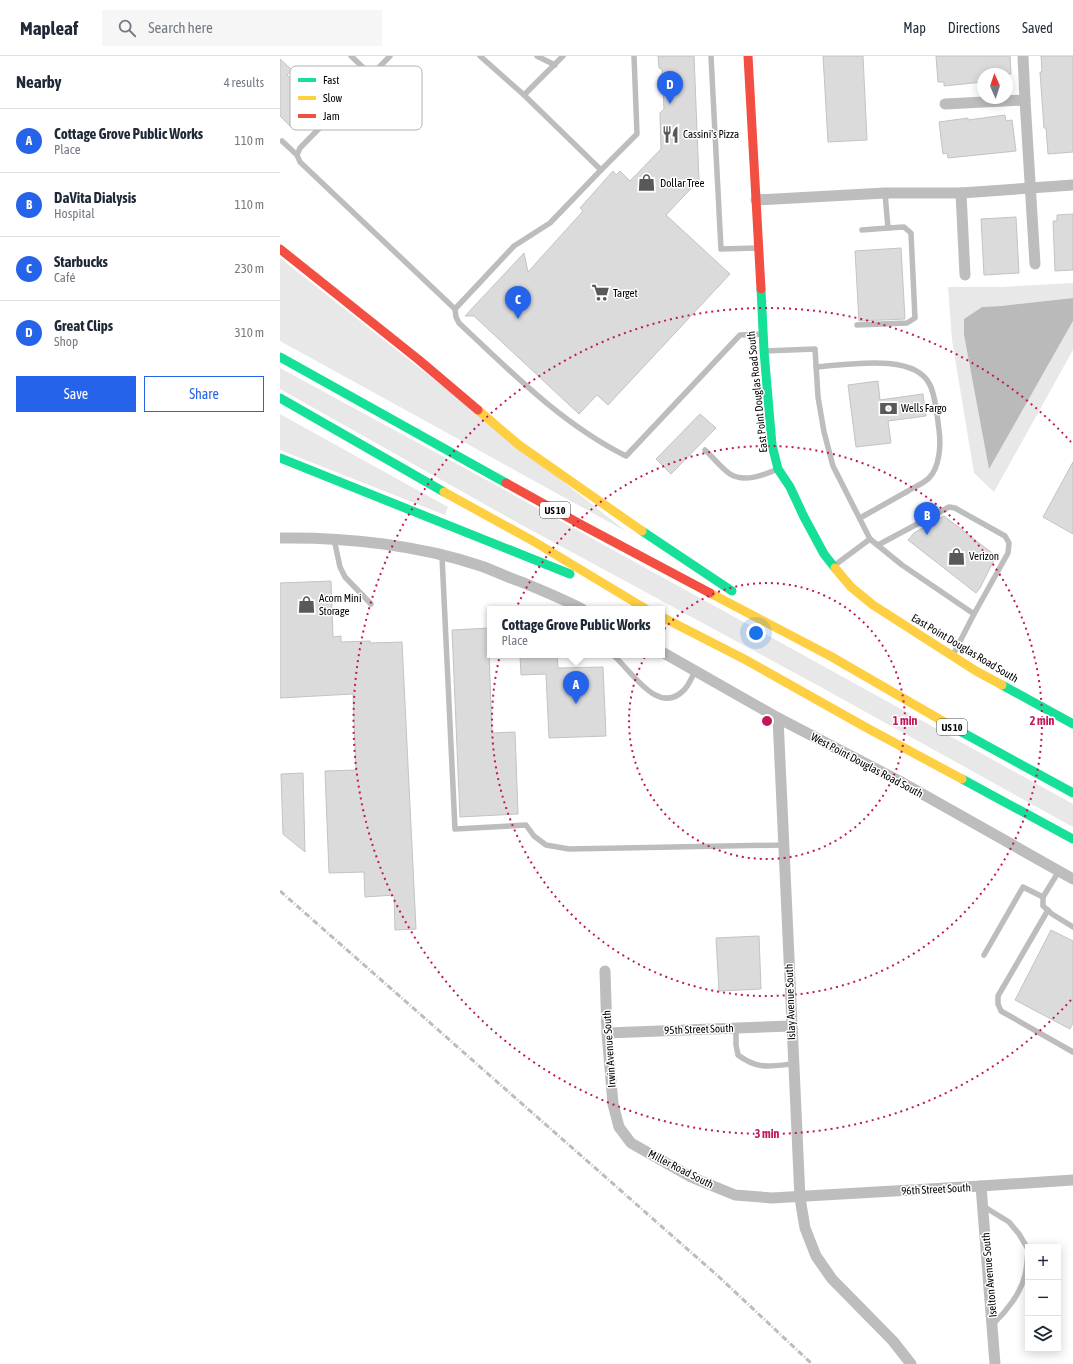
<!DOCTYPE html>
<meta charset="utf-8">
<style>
:root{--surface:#fff;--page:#f6f6f7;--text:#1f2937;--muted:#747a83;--line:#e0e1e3;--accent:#2563eb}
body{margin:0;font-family:"Asap Condensed",sans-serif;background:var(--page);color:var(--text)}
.controls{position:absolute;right:12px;bottom:12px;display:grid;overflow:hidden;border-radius:0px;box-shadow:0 2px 10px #0003}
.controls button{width:36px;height:36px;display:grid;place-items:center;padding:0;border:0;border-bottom:1px solid var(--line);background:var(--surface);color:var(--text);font:20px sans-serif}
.compass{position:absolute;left:697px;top:12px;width:36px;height:36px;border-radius:50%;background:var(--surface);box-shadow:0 2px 10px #0003;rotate:357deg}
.you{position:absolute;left:476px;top:577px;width:14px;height:14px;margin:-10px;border:3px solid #fff;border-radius:50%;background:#1a73e8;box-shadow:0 0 0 6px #1a73e833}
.badge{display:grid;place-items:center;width:26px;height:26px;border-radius:50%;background:var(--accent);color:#fff;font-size:13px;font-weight:700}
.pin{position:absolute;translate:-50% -33px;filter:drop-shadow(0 1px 2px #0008)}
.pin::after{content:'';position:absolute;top:21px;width:14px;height:12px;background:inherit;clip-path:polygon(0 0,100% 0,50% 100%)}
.popup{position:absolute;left:207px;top:550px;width:178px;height:52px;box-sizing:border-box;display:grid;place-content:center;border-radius:0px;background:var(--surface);filter:drop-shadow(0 1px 3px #0005);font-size:13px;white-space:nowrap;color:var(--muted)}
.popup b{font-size:15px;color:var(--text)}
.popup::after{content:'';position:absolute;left:50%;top:100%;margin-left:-8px;border:8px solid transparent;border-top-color:var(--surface)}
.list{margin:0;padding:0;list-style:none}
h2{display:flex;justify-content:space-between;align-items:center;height:52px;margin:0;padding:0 16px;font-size:17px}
h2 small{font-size:13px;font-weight:400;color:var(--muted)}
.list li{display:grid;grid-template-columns:26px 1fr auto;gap:12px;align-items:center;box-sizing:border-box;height:64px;padding:0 16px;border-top:1px solid var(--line)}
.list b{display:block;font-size:15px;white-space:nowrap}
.list p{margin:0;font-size:13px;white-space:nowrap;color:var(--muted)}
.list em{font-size:13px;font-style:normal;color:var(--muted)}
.actions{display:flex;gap:8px;padding:12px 16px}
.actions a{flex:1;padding:9px 0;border:1px solid var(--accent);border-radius:0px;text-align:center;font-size:14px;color:var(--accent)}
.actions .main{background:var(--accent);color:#fff}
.icon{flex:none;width:22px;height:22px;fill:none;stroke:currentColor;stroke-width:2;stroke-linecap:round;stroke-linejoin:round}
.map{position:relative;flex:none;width:793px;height:1308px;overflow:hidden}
header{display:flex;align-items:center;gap:24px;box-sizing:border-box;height:56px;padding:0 20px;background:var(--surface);border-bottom:1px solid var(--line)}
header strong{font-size:19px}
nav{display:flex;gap:22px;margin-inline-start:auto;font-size:14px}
.search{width:280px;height:36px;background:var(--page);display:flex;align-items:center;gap:10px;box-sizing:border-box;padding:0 14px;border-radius:0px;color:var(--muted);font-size:15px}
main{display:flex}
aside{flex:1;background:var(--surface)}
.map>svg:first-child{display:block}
</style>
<header>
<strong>Mapleaf</strong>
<div class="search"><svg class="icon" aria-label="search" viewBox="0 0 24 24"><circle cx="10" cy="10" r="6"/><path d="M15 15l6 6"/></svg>Search here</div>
<nav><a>Map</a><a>Directions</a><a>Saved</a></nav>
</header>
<main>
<aside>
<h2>Nearby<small>4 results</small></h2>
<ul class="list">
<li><span class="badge">A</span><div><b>Cottage Grove Public Works</b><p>Place</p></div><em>110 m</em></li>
<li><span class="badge">B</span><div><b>DaVita Dialysis</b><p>Hospital</p></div><em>110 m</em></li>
<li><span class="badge">C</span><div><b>Starbucks</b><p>Café</p></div><em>230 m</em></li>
<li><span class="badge">D</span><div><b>Great Clips</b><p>Shop</p></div><em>310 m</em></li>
</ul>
<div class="actions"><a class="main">Save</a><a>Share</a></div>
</aside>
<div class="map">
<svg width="793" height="1308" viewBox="0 0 793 1308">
<rect width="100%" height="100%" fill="#fff"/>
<g fill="#e8e8e8">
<path d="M 0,202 L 347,476 L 0,285 Z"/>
<path d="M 793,227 L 793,242 L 721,250 L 702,251 L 684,263 L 684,279 L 709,412 L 793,265 L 793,294 L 714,436 L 694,417 L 672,284 L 668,231 L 720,231 Z"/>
<path d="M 0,312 L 190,415 L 793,748 L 793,771 L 537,629 L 238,467 L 0,333 Z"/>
<path d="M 0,358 L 168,451 L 165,459 L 0,394 Z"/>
</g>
<path fill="#bababa" d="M 793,242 L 793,265 L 709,413 L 684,279 L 684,263 L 702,251 L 721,250 Z"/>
<g fill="#dbdbdb" stroke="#c3c3c3">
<path d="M 378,0 L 414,0 L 419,124 L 386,159 L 450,218 L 328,349 L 317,339 L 299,358 L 194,260 L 185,260 L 244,197 L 248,216 L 303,155 L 300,152 L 333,115 L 336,119 L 340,115 L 350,125 L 381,93 L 380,57 L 384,53 L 382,13 L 379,12 Z"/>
<path d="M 543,0 L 583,0 L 587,84 L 548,86 Z"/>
<path d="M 656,0 L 730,0 L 731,18 L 703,18 L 703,26 L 664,30 L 664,26 L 658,26 Z"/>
<path d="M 761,0 L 793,0 L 793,96 L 768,98 L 766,72 L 764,72 L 760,16 L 762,16 Z"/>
<path d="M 0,3 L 12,14 L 7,19 L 37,47 L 13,73 L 0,60 Z"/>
<path d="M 725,59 L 726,65 L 732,64 L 736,95 L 668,102 L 667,97 L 663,98 L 659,66 L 688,62 L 688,64 Z"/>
<path d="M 793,158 L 793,214 L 775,215 L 773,165 L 777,165 L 777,159 Z"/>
<path d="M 736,161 L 739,217 L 704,219 L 701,163 Z"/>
<path d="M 621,192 L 625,263 L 579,265 L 575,195 Z"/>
<path d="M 598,325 L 600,344 L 643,338 L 646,360 L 608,365 L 611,387 L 576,391 L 568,329 Z"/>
<path d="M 420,358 L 436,372 L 391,418 L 376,403 Z"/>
<path d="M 793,406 L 793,478 L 763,461 Z"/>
<path d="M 664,460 L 716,500 L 700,532 L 696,537 L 628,484 L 634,477 Z"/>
<path d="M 51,525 L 53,581 L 61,580 L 61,586 L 90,585 L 90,587 L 122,586 L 136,873 L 115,874 L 114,839 L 85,841 L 84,816 L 49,817 L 45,715 L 76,714 L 73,638 L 0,642 L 0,527 Z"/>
<path d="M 210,572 L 209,597 L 212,677 L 235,676 L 238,758 L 180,761 L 172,574 Z"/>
<path d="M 240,599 L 277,599 L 278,612 L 323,611 L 326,680 L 269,682 L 266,618 L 241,619 Z"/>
<path d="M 23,717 L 25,796 L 3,778 L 1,718 Z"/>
<path d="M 771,874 L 793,885 L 793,967 L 790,973 L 735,944 Z"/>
<path d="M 479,880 L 481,933 L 439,935 L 436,882 Z"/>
</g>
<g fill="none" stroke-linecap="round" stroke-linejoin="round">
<g stroke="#bdbdbd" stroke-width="5.5">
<path d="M 71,0 L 91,19"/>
<path d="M 110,0 L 20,92 L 17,99 L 20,106 L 175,253 L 234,190 L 270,167 L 321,114 L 357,78 L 354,0"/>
<path d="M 200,0 L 244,39 L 321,114"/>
<path d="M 257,0 L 275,9"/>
<path d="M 431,0 L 441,193 L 477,192"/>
<path d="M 244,39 L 283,0"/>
<path d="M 49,40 L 61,49"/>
<path d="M 2,85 L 17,99"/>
<path d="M 582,174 L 608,172"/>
<path d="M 175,253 L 176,261 L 179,267 C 231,316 282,368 346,400 L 460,279 L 483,278"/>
<path d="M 577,269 L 627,267 L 635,262 L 631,177 L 624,171 L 608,172 L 605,137"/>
<path d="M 484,295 L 535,293 L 538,341 L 544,376 L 553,410 L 590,483 L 555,509"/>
<path d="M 536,311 C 566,309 635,296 650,329 C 656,342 657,359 659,374 C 661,388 660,411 649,422 C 643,428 634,431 628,435 C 612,444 596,453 580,462"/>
<path d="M 425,394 C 433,401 441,412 450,418 C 464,427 484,419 498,413"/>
<path d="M 54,483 L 60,511 L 65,521 L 91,548"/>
<path d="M 590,483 L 622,509 L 694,558 L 673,599"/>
<path d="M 598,489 L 669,451 L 675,452 L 725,480 L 729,487 L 728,497 L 694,558"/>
<path d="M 162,500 L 175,773 L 246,769 L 254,780 L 266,789 L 289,793 L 504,789"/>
<path d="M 333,599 C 351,614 378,661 404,634 C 409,629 412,621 415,615"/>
<path d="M 779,815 L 763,841 L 763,850 L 772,858 L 793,871"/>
<path d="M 768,854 L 718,940 L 718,948 L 721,955 L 793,996"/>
<path d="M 704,899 L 743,831 L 763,841"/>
<path d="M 456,972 L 456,989 L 458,999 C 478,1014 490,1010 513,1008"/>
<path d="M 703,1150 L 729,1166 L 739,1178 L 748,1193"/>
<path d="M 713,1268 C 726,1256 741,1237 745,1219 C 747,1212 747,1204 748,1197"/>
</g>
<g stroke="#bdbdbd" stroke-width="11">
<path d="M 743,0 L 745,44 L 755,208"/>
<path d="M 665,48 L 745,44"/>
<path d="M 681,137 L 685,219"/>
<path d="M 476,144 L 605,137 L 681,137 L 793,129"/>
<path d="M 0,482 C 65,481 139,489 201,510 C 215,515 229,522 244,527 C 263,535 283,543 302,553"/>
<path d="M 382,596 L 498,662 L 623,727 L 793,823"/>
<path d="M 498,662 L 520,1142 L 525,1172 L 536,1200 L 552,1223 L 613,1285 L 631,1308"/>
<path d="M 325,915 L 327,977 L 333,1048 L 339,1071 L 351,1087 L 411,1121 L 455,1139 L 492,1142 L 701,1130 L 793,1124"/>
<path d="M 327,977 L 511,970"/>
<path d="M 701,1130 L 715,1308"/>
</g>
<g stroke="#16e098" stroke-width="9">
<path d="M 481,233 L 484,295 L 492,389 L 498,413 L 510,431 L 524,461 L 544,498 L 555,512"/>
<path d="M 0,301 L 226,427"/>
<path d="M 0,342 L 164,436"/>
<path d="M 0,402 L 290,518"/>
<path d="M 362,475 L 452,535"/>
<path d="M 722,629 L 793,668"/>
<path d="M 678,674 L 793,737"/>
<path d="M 682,723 L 793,783"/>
</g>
<g stroke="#ffcf43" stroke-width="9">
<path d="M 198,354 L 239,389 L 362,475"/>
<path d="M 164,436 L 253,485 L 366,553"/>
<path d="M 555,512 L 571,531 L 593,549 L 696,615 L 722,629"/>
<path d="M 430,537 L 552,601 L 678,674"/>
<path d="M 382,561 L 466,604 L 587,672 L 682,723"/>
</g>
<g stroke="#f24e42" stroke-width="9">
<path d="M 468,0 L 481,233"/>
<path d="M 0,193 L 139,304 L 198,354"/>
<path d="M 226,427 L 300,468 L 430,537"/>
</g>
<path stroke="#bdbdbd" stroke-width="3" stroke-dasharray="6 2 1 2" stroke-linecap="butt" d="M 0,835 L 438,1220 L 532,1308"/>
</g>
<g fill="none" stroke="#c2185b" stroke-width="2" stroke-dasharray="2 4">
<circle cx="487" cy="665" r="138"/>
<circle cx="487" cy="665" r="275"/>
<path d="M791 944A413 413 0 1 1 791 386"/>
</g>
<defs>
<symbol id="restaurant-bare" viewBox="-9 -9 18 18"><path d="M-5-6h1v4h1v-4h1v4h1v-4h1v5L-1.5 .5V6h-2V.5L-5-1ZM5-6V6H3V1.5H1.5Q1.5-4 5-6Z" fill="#595959" stroke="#fff" stroke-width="2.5" paint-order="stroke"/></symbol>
<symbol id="shop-bare" viewBox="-9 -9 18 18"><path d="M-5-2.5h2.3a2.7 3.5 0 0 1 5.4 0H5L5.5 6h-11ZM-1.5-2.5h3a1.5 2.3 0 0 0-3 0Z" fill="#595959" stroke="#fff" stroke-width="2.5" paint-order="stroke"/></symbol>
<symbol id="supermarket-bare" viewBox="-9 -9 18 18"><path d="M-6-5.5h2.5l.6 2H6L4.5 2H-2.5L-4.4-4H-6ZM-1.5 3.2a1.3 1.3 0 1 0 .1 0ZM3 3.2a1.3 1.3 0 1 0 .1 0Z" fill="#595959" stroke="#fff" stroke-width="2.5" paint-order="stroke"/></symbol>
<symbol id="bank-bare" viewBox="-9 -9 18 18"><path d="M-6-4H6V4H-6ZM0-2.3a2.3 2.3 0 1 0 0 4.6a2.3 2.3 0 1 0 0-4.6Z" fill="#595959" stroke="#fff" stroke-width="2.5" paint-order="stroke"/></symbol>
</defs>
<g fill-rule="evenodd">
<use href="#restaurant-bare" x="378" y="66" width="25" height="25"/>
<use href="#shop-bare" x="354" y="114" width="25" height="25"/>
<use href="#supermarket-bare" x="308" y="224" width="25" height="25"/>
<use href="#bank-bare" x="596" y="340" width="25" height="25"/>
<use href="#shop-bare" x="664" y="488" width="25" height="25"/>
<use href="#shop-bare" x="14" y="536" width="25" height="25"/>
</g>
<g text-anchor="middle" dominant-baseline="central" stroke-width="3" stroke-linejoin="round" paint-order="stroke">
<g fill="#fff" stroke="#4c4c4c" stroke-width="1">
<rect x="260" y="446" width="30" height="16" rx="3"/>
<rect x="657" y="663" width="30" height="16" rx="3"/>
</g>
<g font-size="10" font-weight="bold" fill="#000">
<text x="275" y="454">US 10</text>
<text x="672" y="671">US 10</text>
</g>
<g font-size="11" fill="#000" stroke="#fff" text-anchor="start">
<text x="403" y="78">Cassini's Pizza</text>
<text x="380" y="127">Dollar Tree</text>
<text x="333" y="237">Target</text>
<text x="621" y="352">Wells Fargo</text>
<text x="689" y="500">Verizon</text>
<text x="39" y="542">Acorn Mini<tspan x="39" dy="13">Storage</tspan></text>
</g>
<g font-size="11" fill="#000" stroke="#fff">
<text transform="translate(477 336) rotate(-96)">East Point Douglas Road South</text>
<text transform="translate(685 592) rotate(31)">East Point Douglas Road South</text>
<text transform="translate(587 709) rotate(28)">West Point Douglas Road South</text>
<text transform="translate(510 946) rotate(-92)">Islay Avenue South</text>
<text transform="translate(419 973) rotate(-2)">95th Street South</text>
<text transform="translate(329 993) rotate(-94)">Irwin Avenue South</text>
<text transform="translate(401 1113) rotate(27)">Miller Road South</text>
<text transform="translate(656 1133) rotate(-3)">96th Street South</text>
<text transform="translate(709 1219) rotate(-95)">Iselton Avenue South</text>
</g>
</g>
<rect x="10" y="10" width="132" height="64" rx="6" fill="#fff" stroke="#b2b2b2" stroke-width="1"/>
<rect x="18" y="22" width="18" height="4" fill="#16e098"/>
<rect x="18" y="40" width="18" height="4" fill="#ffcf43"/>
<rect x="18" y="58" width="18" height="4" fill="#f24e42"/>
<g font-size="11" fill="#000">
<text x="43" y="28">Fast</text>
<text x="43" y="46">Slow</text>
<text x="43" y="64">Jam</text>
</g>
<circle cx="487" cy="665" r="6" fill="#c2185b" stroke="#fff" stroke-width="2"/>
<g font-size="12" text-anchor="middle" font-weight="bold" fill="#c2185b" stroke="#fff" stroke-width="3" stroke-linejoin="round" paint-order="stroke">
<text x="625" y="669">1 min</text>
<text x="762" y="669">2 min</text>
<text x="487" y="1082">3 min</text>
</g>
</svg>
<div class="controls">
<button>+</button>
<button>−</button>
<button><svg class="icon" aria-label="layers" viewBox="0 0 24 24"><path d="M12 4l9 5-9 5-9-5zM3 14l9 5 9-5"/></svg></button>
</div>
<svg class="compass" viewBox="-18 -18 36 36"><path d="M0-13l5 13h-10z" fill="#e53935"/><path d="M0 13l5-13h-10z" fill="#747a83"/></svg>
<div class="you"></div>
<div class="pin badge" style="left:296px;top:648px">A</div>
<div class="popup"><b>Cottage Grove Public Works</b>Place</div>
<div class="pin badge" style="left:647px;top:479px">B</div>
<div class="pin badge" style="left:238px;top:263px">C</div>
<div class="pin badge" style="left:390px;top:48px">D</div>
</div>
</main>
